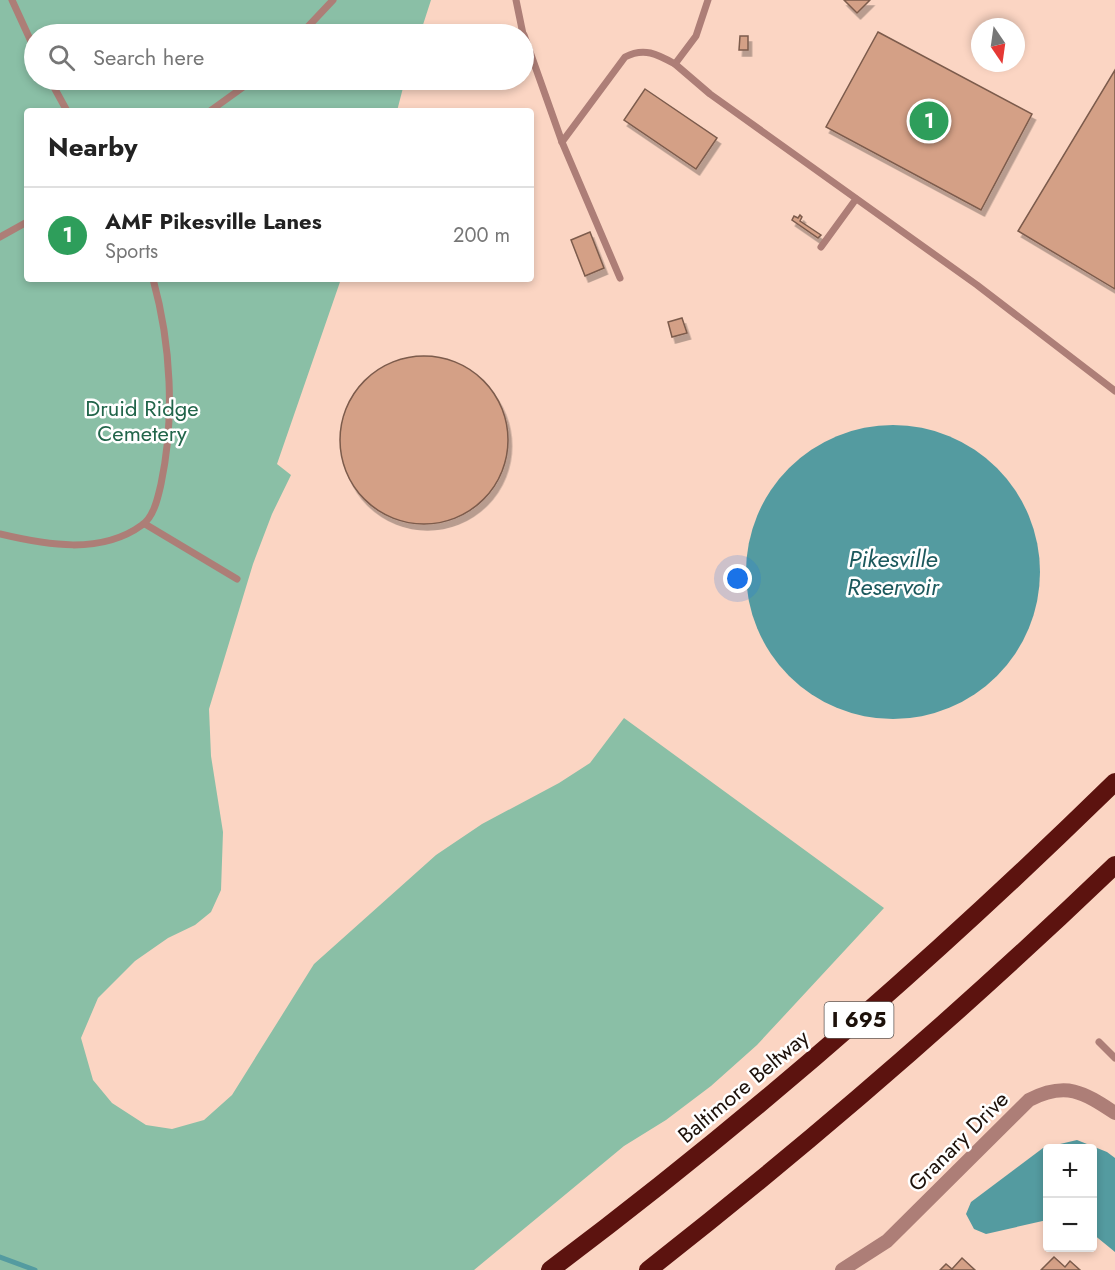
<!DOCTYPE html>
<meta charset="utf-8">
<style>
:root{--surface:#fff;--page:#f6f6f6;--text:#222;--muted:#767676;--line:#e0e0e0;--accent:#ea580c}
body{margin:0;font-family:Jost,sans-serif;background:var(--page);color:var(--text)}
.controls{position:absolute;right:18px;bottom:18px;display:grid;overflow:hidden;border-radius:6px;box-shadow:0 3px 9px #0003}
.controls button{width:54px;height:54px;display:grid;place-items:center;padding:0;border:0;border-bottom:2px solid var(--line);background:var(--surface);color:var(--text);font:30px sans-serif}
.compass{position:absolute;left:971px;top:18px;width:54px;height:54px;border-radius:50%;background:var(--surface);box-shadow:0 3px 9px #0003;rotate:167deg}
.you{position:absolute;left:738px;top:579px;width:21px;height:21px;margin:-15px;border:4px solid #fff;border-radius:50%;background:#1a73e8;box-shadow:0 0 0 9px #1a73e833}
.badge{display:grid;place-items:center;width:39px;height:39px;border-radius:50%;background:var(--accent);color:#fff;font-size:20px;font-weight:700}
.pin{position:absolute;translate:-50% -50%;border:3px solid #fff;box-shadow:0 2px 6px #0006}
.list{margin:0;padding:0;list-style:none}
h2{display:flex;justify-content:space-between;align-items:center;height:78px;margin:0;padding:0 24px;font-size:26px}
h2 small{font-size:20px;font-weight:400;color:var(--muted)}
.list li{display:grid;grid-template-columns:39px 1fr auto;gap:18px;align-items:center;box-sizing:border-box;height:96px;padding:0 24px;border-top:2px solid var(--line)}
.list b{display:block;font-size:22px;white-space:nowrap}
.list p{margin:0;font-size:20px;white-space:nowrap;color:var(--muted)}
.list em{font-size:20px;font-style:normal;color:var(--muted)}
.icon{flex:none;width:33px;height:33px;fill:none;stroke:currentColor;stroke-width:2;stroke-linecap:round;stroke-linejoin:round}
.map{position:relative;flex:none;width:1115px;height:1270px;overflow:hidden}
.search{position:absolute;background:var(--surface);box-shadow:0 3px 9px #0003;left:24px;top:24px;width:510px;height:66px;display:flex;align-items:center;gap:15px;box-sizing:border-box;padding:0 21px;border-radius:33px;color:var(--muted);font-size:22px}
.panel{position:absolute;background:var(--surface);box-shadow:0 3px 9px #0003;left:24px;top:108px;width:510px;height:174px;border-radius:6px}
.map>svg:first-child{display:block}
</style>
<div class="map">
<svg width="1115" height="1270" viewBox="0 0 1115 1270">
<defs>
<filter id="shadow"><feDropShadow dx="3.5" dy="6" stdDeviation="0" flood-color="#0004"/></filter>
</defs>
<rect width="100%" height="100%" fill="#fbd5c3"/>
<path fill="#8abfa6" d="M 0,0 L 431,0 L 420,34 L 34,34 L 34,80 L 405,80 L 397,111 L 27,111 L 27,279 L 341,279 L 277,464 L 291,475 L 272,514 L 253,564 L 209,709 L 211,756 L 223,832 L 221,890 L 211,912 L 195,925 L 168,938 L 135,961 L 98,998 L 81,1038 L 93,1080 L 112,1103 L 146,1125 L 172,1129 L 204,1120 L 232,1095 L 314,964 L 436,855 L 482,824 L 559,783 L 590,763 L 624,718 L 884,908 L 757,1045 L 711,1086 L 666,1120 L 624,1146 L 474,1270 L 0,1270 Z"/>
<g fill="#549ba0">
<circle cx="893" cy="572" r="147"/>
<path d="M 1077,1140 L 1107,1152 L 1115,1158 L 1115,1252 L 1093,1234 L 1092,1148 L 1048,1148 L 1047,1220 L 986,1234 L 974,1229 L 966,1214 L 971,1202 L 1043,1148 Z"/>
</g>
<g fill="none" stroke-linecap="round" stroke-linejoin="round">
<path stroke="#549ba0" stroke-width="5" d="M 0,1257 L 35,1270"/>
</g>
<g fill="#d4a086" stroke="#7c5b4c" stroke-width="1.5" filter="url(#shadow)">
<path d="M 844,0 L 870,0 L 857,13 Z"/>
<path d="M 878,32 L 1032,114 L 981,210 L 826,127 Z"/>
<path d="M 740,36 L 748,36 L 748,50 L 739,50 Z"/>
<path d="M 1115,70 L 1115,289 L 1018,231 Z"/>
<path d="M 645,89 L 717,138 L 696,169 L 624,120 Z"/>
<path d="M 800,215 L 802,217 L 800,221 L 821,235 L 818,238 L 792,220 L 794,216 L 798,218 Z"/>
<path d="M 590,232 L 604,268 L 585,276 L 571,240 Z"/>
<path d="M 682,318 L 687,333 L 672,337 L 668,322 Z"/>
<circle cx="424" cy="440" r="84"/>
<path d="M 1054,1257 L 1065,1267 L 1070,1261 L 1080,1270 L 1041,1270 Z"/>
<path d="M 962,1258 L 975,1270 L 940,1270 L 946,1264 L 952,1269 Z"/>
</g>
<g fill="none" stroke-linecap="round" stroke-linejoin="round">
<g stroke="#ad7e77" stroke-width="7">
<path d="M 12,0 L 34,48"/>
<path d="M 516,0 L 523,34"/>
<path d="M 301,34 L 333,0"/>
<path d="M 524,35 L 562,142 L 620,278"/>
<path d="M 675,64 L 710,94 L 977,285 L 1115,391"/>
<path d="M 50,80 L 67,111"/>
<path d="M 210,111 L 253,80"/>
<path d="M 562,142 L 625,57 C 644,47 657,54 675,64 L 696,36 L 708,0"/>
<path d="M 0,237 L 27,222"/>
<path d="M 821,247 L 856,199"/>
<path d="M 145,524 L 237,579"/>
<path d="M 0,534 C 46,545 101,555 142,525 C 154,517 158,497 161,484 C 175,418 171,344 153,279"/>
<path d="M 1099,1042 L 1115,1058"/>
</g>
<path stroke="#ad7e77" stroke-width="14" d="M 842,1270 L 887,1241 L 1029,1100 C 1066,1081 1083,1092 1115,1113"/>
<g stroke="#5c130f" stroke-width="18">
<path d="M 550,1270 C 750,1120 937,956 1115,782"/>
<path d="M 648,1270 C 810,1143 966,1008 1115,865"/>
</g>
</g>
<g text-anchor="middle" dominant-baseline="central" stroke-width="5" stroke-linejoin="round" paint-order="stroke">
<rect fill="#fff" stroke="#615854" stroke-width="1.5" x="824.5" y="1002" width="69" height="36" rx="4.5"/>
<g font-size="21" font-weight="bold" fill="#1d110a">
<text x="859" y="1020">I 695</text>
</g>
<g font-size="22" fill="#21654a" stroke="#fff">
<text x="142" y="408">Druid Ridge<tspan x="142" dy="25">Cemetery</tspan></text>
</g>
<g font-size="22" fill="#1d110a" stroke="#fff">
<text transform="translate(743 1086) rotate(-40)">Baltimore Beltway</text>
<text transform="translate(958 1141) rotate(-45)">Granary Drive</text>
</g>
<g font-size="24" font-style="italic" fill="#1c595d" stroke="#fff">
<text x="893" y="558">Pikesville<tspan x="893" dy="28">Reservoir</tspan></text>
</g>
</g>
</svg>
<div class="controls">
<button>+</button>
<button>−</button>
</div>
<svg class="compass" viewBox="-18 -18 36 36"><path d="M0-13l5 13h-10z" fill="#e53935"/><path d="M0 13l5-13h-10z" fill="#767676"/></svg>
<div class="you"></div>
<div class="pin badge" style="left:929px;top:121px;background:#2e9e5b">1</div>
<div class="search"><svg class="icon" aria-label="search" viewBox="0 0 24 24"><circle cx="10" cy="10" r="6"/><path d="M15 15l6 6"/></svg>Search here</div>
<section class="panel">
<h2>Nearby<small></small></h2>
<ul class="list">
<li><span class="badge" style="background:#2e9e5b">1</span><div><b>AMF Pikesville Lanes</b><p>Sports</p></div><em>200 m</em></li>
</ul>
</section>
</div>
